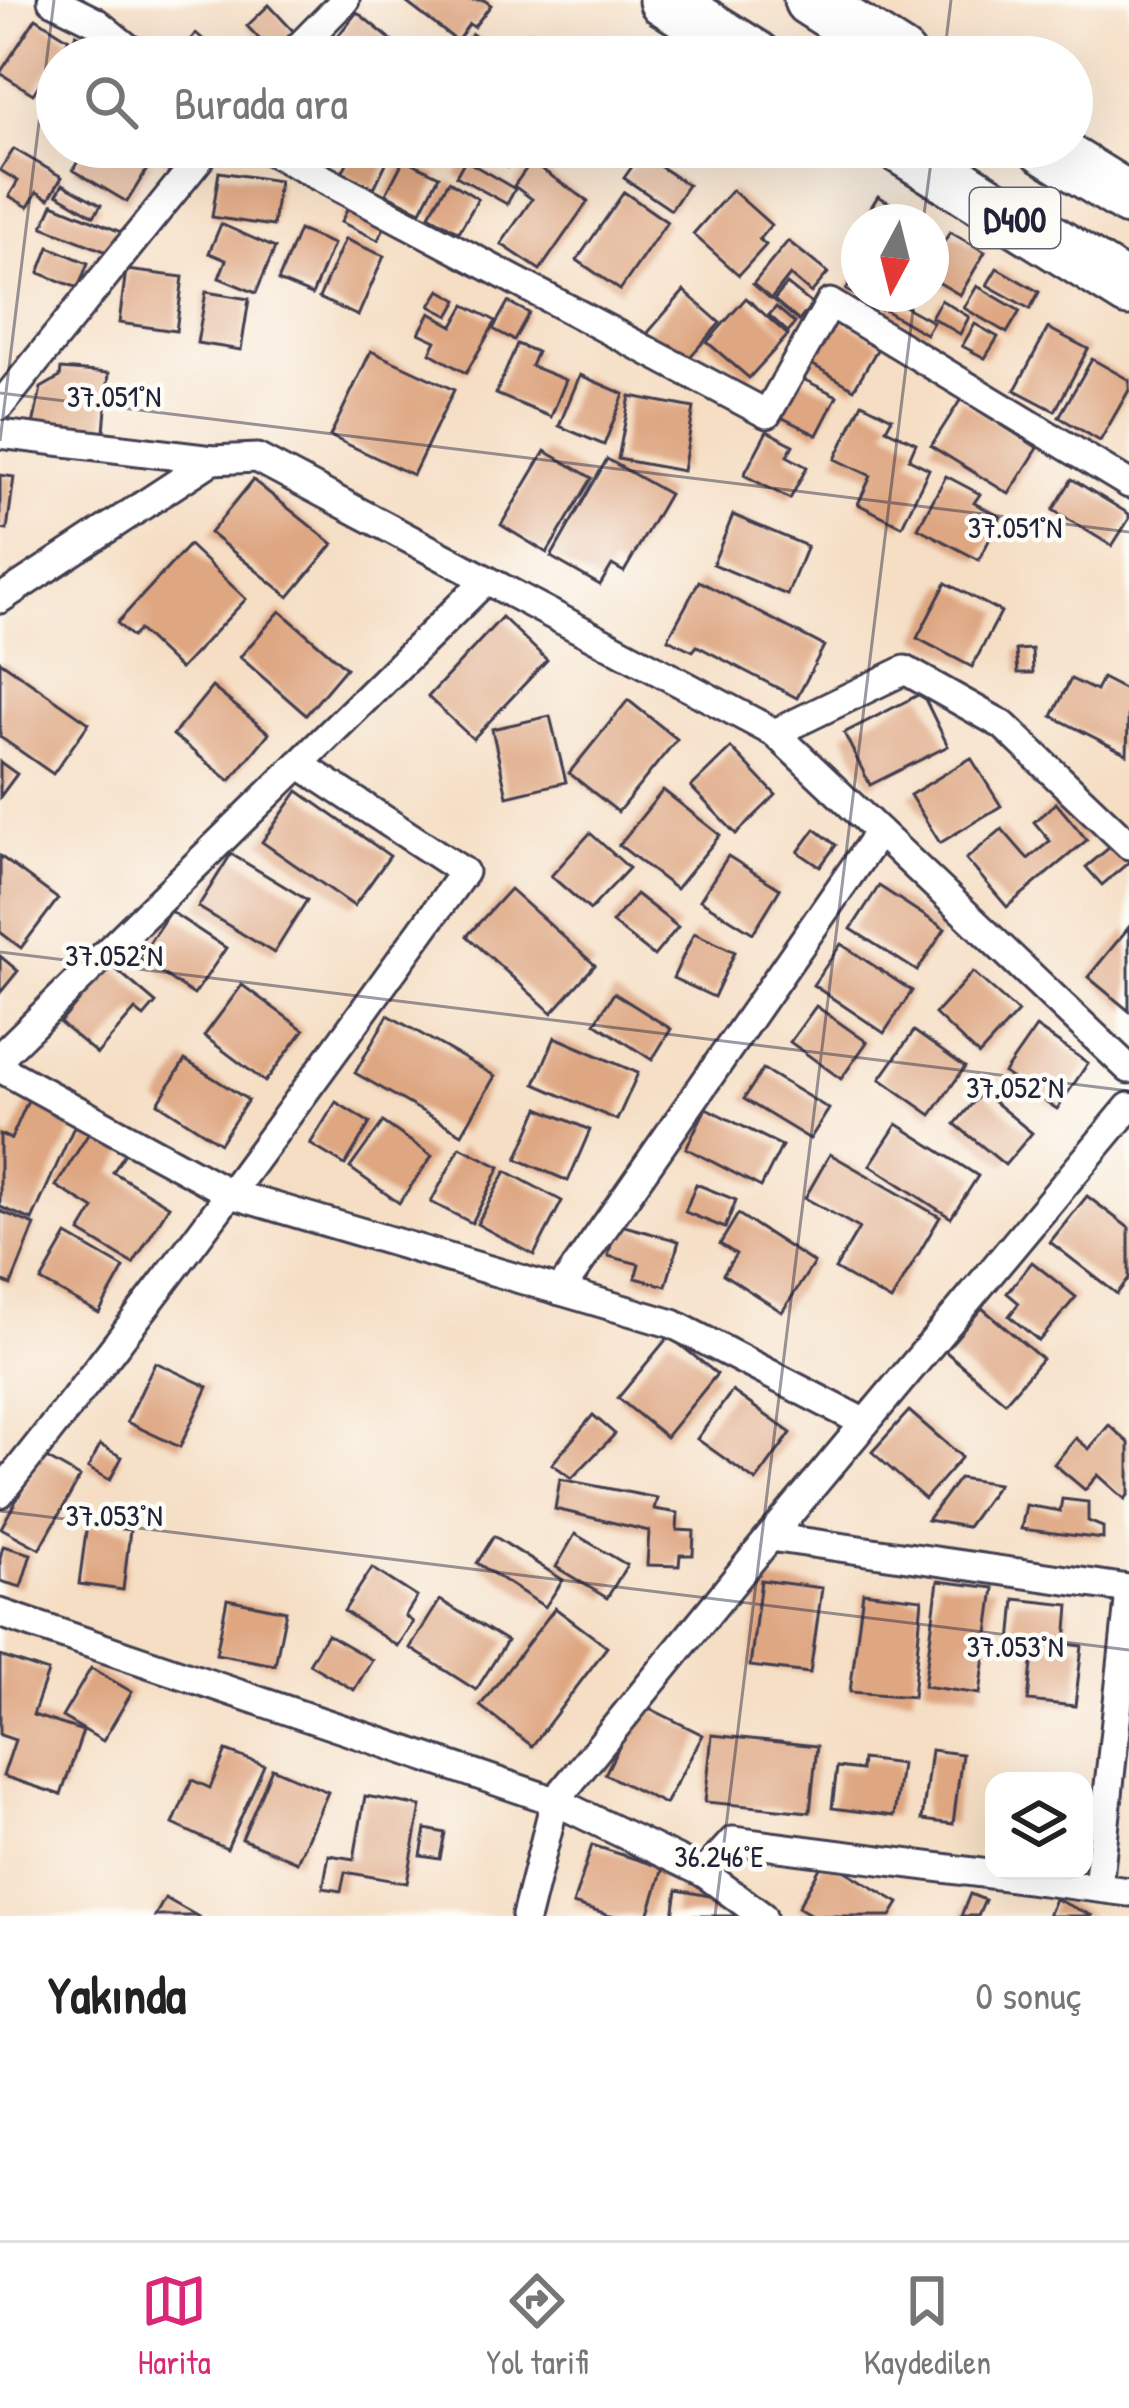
<!DOCTYPE html>
<html lang="tr">
<meta charset="utf-8">
<style>
:root{--surface:#fff;--page:#f2f2f2;--text:#222;--muted:#767676;--line:#e0e0e0;--accent:#db2777}
body{margin:0;font-family:"Patrick Hand",sans-serif;background:var(--page);color:var(--text)}
.controls{position:absolute;right:36px;bottom:36px;display:grid;overflow:hidden;border-radius:24px;box-shadow:0 12px 48px #0002}
.controls button{width:108px;height:108px;display:grid;place-items:center;padding:0;border:0;border-bottom:3px solid var(--line);background:var(--surface);color:var(--text);font:60px sans-serif}
.compass{position:absolute;left:841px;top:204px;width:108px;height:108px;border-radius:50%;background:var(--surface);box-shadow:0 12px 48px #0002;rotate:187deg}
.list{margin:0;padding:0;list-style:none}
h2{display:flex;justify-content:space-between;align-items:center;height:156px;margin:0;padding:0 48px;font-size:51px}
h2 small{font-size:39px;font-weight:400;color:var(--muted)}
.icon{flex:none;width:66px;height:66px;fill:none;stroke:currentColor;stroke-width:2;stroke-linecap:round;stroke-linejoin:round}
.map{position:relative;flex:none;width:1129px;height:1916px;overflow:hidden}
.search{position:absolute;background:var(--surface);box-shadow:0 12px 48px #0002;left:36px;right:36px;top:36px;height:132px;display:flex;align-items:center;gap:30px;box-sizing:border-box;padding:0 42px;border-radius:66px;color:var(--muted);font-size:45px}
.sheet{height:324px;background:var(--surface)}
nav{display:flex;justify-content:space-around;align-items:center;box-sizing:border-box;height:168px;border-top:3px solid var(--line);background:var(--surface);font-size:33px;color:var(--muted)}
nav a{display:grid;justify-items:center;gap:6px}
nav .on{color:var(--accent)}
.map>svg:first-child{display:block}
</style>
<div class="map">
<svg width="1129" height="1916" viewBox="0 0 1129 1916">
<rect width="100%" height="100%" fill="#fdfcf7"/>
<filter id="ink" filterUnits="userSpaceOnUse"><feTurbulence type="fractalNoise" baseFrequency=".00833" numOctaves="2"/><feDisplacementMap in="SourceGraphic" scale="24" xChannelSelector="R" yChannelSelector="G"/><feConvolveMatrix kernelMatrix="1 2 1 2 8 2 1 2 1" color-interpolation-filters="sRGB"/></filter>
<filter id="wash" filterUnits="userSpaceOnUse"><feTurbulence type="fractalNoise" baseFrequency=".004" numOctaves="4" result="noise"/><feDisplacementMap in="SourceGraphic" scale="48" xChannelSelector="R" yChannelSelector="G"/><feGaussianBlur stdDeviation="2.7" result="paint"/><feColorMatrix in="noise" values="0 0 0 0 0 0 0 0 0 0 0 0 0 0 0 0 0 1.4 0 .05"/><feComposite in="paint" operator="in"/></filter>
<g filter="url(#wash)">
<rect width="100%" height="100%" fill="#f5dec4"/>
<g id="blocks">
<g fill="#dea681">
<path d="M 403,0 L 484,0 L 491,5 L 474,27 L 469,24 L 457,41 Z"/>
<path d="M 269,5 L 295,33 L 274,54 L 247,26 Z"/>
<path d="M 357,12 L 400,47 L 392,57 L 352,57 L 333,42 Z"/>
<path d="M 36,18 L 69,39 L 33,94 L 0,73 Z"/>
<path d="M 196,33 L 215,50 L 208,57 L 183,57 L 178,53 Z"/>
<path d="M 76,34 L 114,50 L 111,57 L 66,57 Z"/>
<path d="M 472,34 L 502,57 L 468,57 L 459,51 Z"/>
<path d="M 533,36 L 561,57 L 517,57 Z"/>
<path d="M 86,147 L 129,147 L 152,161 L 127,202 L 73,170 Z"/>
<path d="M 141,147 L 193,147 L 180,170 Z"/>
<path d="M 294,147 L 339,147 L 330,165 Z"/>
<path d="M 355,147 L 384,147 L 392,151 L 374,188 L 342,173 Z"/>
<path d="M 503,147 L 521,147 L 507,167 L 495,158 Z"/>
<path d="M 535,147 L 574,147 L 563,165 Z"/>
<path d="M 14,149 L 62,177 L 49,199 L 37,192 L 28,207 L 9,196 L 18,181 L 0,170 Z"/>
<path d="M 641,154 L 688,185 L 671,210 L 624,178 Z"/>
<path d="M 404,159 L 439,176 L 421,211 L 386,194 Z"/>
<path d="M 465,160 L 515,189 L 507,204 L 456,176 Z"/>
<path d="M 531,162 L 588,201 L 540,270 L 501,244 L 532,199 L 514,186 Z"/>
<path d="M 219,172 L 279,181 L 273,226 L 212,217 Z"/>
<path d="M 449,181 L 478,199 L 459,232 L 429,215 Z"/>
<path d="M 63,184 L 101,205 L 94,216 L 57,194 Z"/>
<path d="M 732,190 L 771,225 L 759,239 L 766,245 L 739,275 L 693,234 Z"/>
<path d="M 624,192 L 667,222 L 620,290 L 577,260 Z"/>
<path d="M 878,196 L 897,207 L 889,222 L 862,222 Z"/>
<path d="M 53,204 L 121,232 L 112,254 L 43,227 Z"/>
<path d="M 348,208 L 385,226 L 378,240 L 341,222 Z"/>
<path d="M 221,224 L 275,248 L 256,293 L 219,278 L 226,260 L 209,253 Z"/>
<path d="M 299,230 L 333,244 L 312,295 L 278,281 Z"/>
<path d="M 950,232 L 985,252 L 960,295 L 931,278 L 931,263 Z"/>
<path d="M 345,239 L 384,256 L 358,316 L 319,298 Z"/>
<path d="M 788,241 L 828,273 L 811,293 L 790,275 L 771,299 L 753,284 Z"/>
<path d="M 49,247 L 88,263 L 78,288 L 39,273 Z"/>
<path d="M 859,267 L 859,294 L 890,294 L 881,310 L 846,290 Z"/>
<path d="M 997,268 L 1039,292 L 1030,309 L 987,285 Z"/>
<path d="M 126,270 L 183,277 L 176,331 L 119,323 Z"/>
<path d="M 787,284 L 812,304 L 799,321 L 774,300 Z"/>
<path d="M 977,286 L 1020,311 L 1007,333 L 964,308 Z"/>
<path d="M 440,290 L 458,300 L 449,316 L 430,306 Z"/>
<path d="M 684,291 L 720,323 L 681,367 L 645,336 Z"/>
<path d="M 206,292 L 249,299 L 241,350 L 197,343 Z"/>
<path d="M 746,298 L 788,335 L 749,378 L 707,342 Z"/>
<path d="M 893,300 L 933,322 L 926,334 L 886,311 Z"/>
<path d="M 941,300 L 969,317 L 960,334 L 931,317 Z"/>
<path d="M 508,302 L 529,313 L 514,340 L 493,329 Z"/>
<path d="M 465,305 L 496,321 L 466,373 L 430,353 L 436,341 L 419,333 L 430,313 L 453,326 Z"/>
<path d="M 776,307 L 795,323 L 788,332 L 769,315 Z"/>
<path d="M 836,317 L 881,343 L 854,389 L 808,362 Z"/>
<path d="M 975,324 L 998,337 L 985,358 L 962,346 Z"/>
<path d="M 1048,328 L 1088,349 L 1055,411 L 1015,390 Z"/>
<path d="M 517,344 L 537,352 L 531,366 L 566,380 L 551,417 L 496,394 Z"/>
<path d="M 371,351 L 454,390 L 413,475 L 330,436 Z"/>
<path d="M 1092,359 L 1129,380 L 1129,390 L 1100,441 L 1059,417 Z"/>
<path d="M 61,369 L 109,373 L 104,432 L 33,425 L 41,388 L 60,377 Z"/>
<path d="M 580,375 L 624,394 L 604,445 L 559,426 Z"/>
<path d="M 797,376 L 837,396 L 817,435 L 777,415 Z"/>
<path d="M 630,396 L 694,408 L 683,471 L 618,459 Z"/>
<path d="M 961,399 L 1038,448 L 1009,494 L 931,446 Z"/>
<path d="M 862,403 L 892,418 L 886,429 L 916,443 L 909,459 L 929,469 L 902,526 L 858,504 L 871,476 L 835,459 Z"/>
<path d="M 767,431 L 793,445 L 787,456 L 807,467 L 790,499 L 744,475 Z"/>
<path d="M 545,451 L 592,478 L 547,553 L 501,525 Z"/>
<path d="M 607,459 L 669,494 L 624,572 L 612,565 L 600,585 L 551,557 Z"/>
<path d="M 0,475 L 14,477 L 7,530 L 0,529 Z"/>
<path d="M 946,476 L 980,494 L 974,503 L 1001,517 L 979,560 L 918,528 Z"/>
<path d="M 1072,479 L 1129,514 L 1129,519 L 1112,546 L 1053,510 Z"/>
<path d="M 253,480 L 333,544 L 289,597 L 210,533 Z"/>
<path d="M 733,515 L 807,546 L 787,595 L 713,564 Z"/>
<path d="M 189,545 L 246,599 L 180,669 L 139,630 L 132,637 L 117,623 Z"/>
<path d="M 699,581 L 824,646 L 797,698 L 697,646 L 693,651 L 668,639 Z"/>
<path d="M 946,583 L 1001,612 L 972,667 L 917,638 Z"/>
<path d="M 280,611 L 346,668 L 306,715 L 240,657 Z"/>
<path d="M 502,617 L 547,660 L 473,739 L 428,697 Z"/>
<path d="M 1032,649 L 1033,673 L 1018,673 L 1016,650 Z"/>
<path d="M 0,661 L 89,723 L 53,774 L 0,737 Z"/>
<path d="M 1102,678 L 1129,692 L 1127,754 L 1052,716 L 1071,679 L 1096,691 Z"/>
<path d="M 212,687 L 269,733 L 230,781 L 173,735 Z"/>
<path d="M 922,693 L 948,746 L 870,785 L 844,733 Z"/>
<path d="M 628,700 L 677,739 L 618,812 L 569,773 Z"/>
<path d="M 550,716 L 566,782 L 507,796 L 492,729 Z"/>
<path d="M 731,748 L 776,795 L 736,834 L 691,787 Z"/>
<path d="M 971,758 L 1001,806 L 940,843 L 910,795 Z"/>
<path d="M 0,762 L 17,774 L 0,797 Z"/>
<path d="M 663,790 L 720,835 L 676,889 L 619,845 Z"/>
<path d="M 298,791 L 390,856 L 354,906 L 262,842 Z"/>
<path d="M 1056,803 L 1087,840 L 1007,907 L 966,859 L 1002,829 L 1028,859 L 1050,841 L 1034,822 Z"/>
<path d="M 815,829 L 836,845 L 820,867 L 798,852 Z"/>
<path d="M 590,833 L 629,868 L 590,910 L 551,876 Z"/>
<path d="M 1116,842 L 1129,857 L 1129,862 L 1102,885 L 1086,867 Z"/>
<path d="M 231,854 L 307,900 L 274,953 L 198,907 Z"/>
<path d="M 0,856 L 58,899 L 21,948 L 0,932 Z"/>
<path d="M 728,856 L 780,889 L 753,933 L 700,900 Z"/>
<path d="M 879,886 L 945,929 L 917,971 L 851,929 Z"/>
<path d="M 510,889 L 595,965 L 552,1013 L 467,936 Z"/>
<path d="M 636,894 L 678,927 L 654,956 L 612,923 Z"/>
<path d="M 170,911 L 226,948 L 194,995 L 139,958 Z"/>
<path d="M 1129,927 L 1129,1011 L 1088,977 Z"/>
<path d="M 694,933 L 735,952 L 714,997 L 673,978 Z"/>
<path d="M 841,944 L 912,991 L 884,1033 L 813,985 Z"/>
<path d="M 0,956 L 18,971 L 0,993 Z"/>
<path d="M 110,964 L 156,1003 L 144,1017 L 135,1010 L 97,1054 L 60,1023 Z"/>
<path d="M 973,972 L 1018,1012 L 979,1055 L 935,1014 Z"/>
<path d="M 242,985 L 304,1030 L 265,1082 L 204,1036 Z"/>
<path d="M 614,993 L 671,1029 L 652,1060 L 595,1023 Z"/>
<path d="M 816,1006 L 867,1042 L 841,1079 L 790,1042 Z"/>
<path d="M 388,1015 L 495,1076 L 462,1134 L 355,1073 Z"/>
<path d="M 1036,1027 L 1088,1063 L 1057,1109 L 1004,1073 Z"/>
<path d="M 914,1031 L 965,1067 L 931,1115 L 880,1079 Z"/>
<path d="M 555,1037 L 638,1073 L 617,1120 L 535,1084 Z"/>
<path d="M 185,1060 L 248,1100 L 220,1143 L 158,1103 Z"/>
<path d="M 763,1069 L 829,1109 L 810,1139 L 744,1099 Z"/>
<path d="M 982,1092 L 1032,1133 L 1005,1165 L 955,1124 Z"/>
<path d="M 29,1098 L 77,1120 L 32,1220 L 0,1207 L 0,1134 L 11,1139 Z"/>
<path d="M 336,1102 L 370,1123 L 345,1165 L 310,1144 Z"/>
<path d="M 539,1108 L 590,1130 L 568,1181 L 517,1159 Z"/>
<path d="M 706,1108 L 782,1146 L 761,1187 L 686,1148 Z"/>
<path d="M 383,1122 L 432,1156 L 399,1203 L 350,1168 Z"/>
<path d="M 897,1124 L 978,1176 L 951,1218 L 870,1165 Z"/>
<path d="M 92,1128 L 127,1150 L 113,1172 L 169,1206 L 133,1264 L 80,1232 L 94,1209 L 56,1186 Z"/>
<path d="M 460,1147 L 500,1167 L 472,1223 L 431,1202 Z"/>
<path d="M 830,1154 L 940,1217 L 891,1301 L 835,1269 L 859,1228 L 805,1198 Z"/>
<path d="M 506,1171 L 562,1201 L 534,1255 L 477,1224 Z"/>
<path d="M 696,1184 L 736,1200 L 725,1228 L 685,1212 Z"/>
<path d="M 1087,1196 L 1129,1228 L 1129,1278 L 1117,1294 L 1050,1242 Z"/>
<path d="M 0,1211 L 35,1225 L 11,1285 L 0,1280 Z"/>
<path d="M 738,1214 L 814,1263 L 782,1312 L 723,1274 L 736,1254 L 720,1244 Z"/>
<path d="M 617,1224 L 679,1241 L 666,1286 L 635,1278 L 639,1264 L 608,1256 Z"/>
<path d="M 67,1235 L 124,1268 L 99,1313 L 41,1281 Z"/>
<path d="M 1032,1262 L 1076,1297 L 1039,1341 L 1009,1316 L 1019,1303 L 1007,1293 Z"/>
<path d="M 982,1308 L 1042,1359 L 1005,1402 L 945,1351 Z"/>
<path d="M 669,1336 L 717,1374 L 666,1437 L 618,1398 Z"/>
<path d="M 155,1362 L 208,1387 L 180,1447 L 127,1422 Z"/>
<path d="M 732,1391 L 791,1433 L 756,1481 L 697,1439 Z"/>
<path d="M 909,1411 L 962,1457 L 925,1499 L 872,1452 Z"/>
<path d="M 593,1415 L 615,1434 L 572,1478 L 552,1464 Z"/>
<path d="M 1109,1425 L 1129,1443 L 1129,1494 L 1125,1499 L 1098,1475 L 1085,1490 L 1054,1464 L 1076,1438 L 1089,1449 Z"/>
<path d="M 100,1445 L 122,1457 L 110,1480 L 88,1468 Z"/>
<path d="M 41,1455 L 80,1477 L 40,1549 L 1,1528 Z"/>
<path d="M 959,1478 L 998,1484 L 967,1527 L 927,1520 Z"/>
<path d="M 560,1479 L 657,1498 L 654,1509 L 678,1513 L 677,1530 L 694,1531 L 693,1555 L 680,1555 L 679,1566 L 647,1565 L 649,1531 L 555,1509 Z"/>
<path d="M 1062,1499 L 1088,1502 L 1088,1521 L 1103,1527 L 1103,1539 L 1021,1529 L 1026,1505 L 1060,1511 Z"/>
<path d="M 87,1524 L 130,1530 L 123,1590 L 79,1584 Z"/>
<path d="M 575,1534 L 627,1565 L 607,1598 L 556,1567 Z"/>
<path d="M 494,1536 L 563,1580 L 545,1607 L 477,1563 Z"/>
<path d="M 3,1546 L 31,1554 L 21,1587 L 0,1581 L 0,1558 Z"/>
<path d="M 372,1568 L 417,1597 L 405,1616 L 413,1622 L 397,1646 L 344,1611 Z"/>
<path d="M 761,1580 L 822,1588 L 810,1673 L 750,1666 Z"/>
<path d="M 938,1581 L 994,1588 L 980,1694 L 924,1686 Z"/>
<path d="M 863,1592 L 922,1599 L 913,1697 L 850,1692 Z"/>
<path d="M 227,1599 L 286,1611 L 275,1665 L 216,1654 Z"/>
<path d="M 1015,1599 L 1069,1605 L 1066,1644 L 1082,1646 L 1075,1706 L 1028,1701 L 1034,1646 L 1011,1644 Z"/>
<path d="M 440,1600 L 507,1641 L 476,1690 L 410,1648 Z"/>
<path d="M 555,1608 L 607,1647 L 532,1746 L 480,1706 Z"/>
<path d="M 327,1634 L 372,1660 L 354,1690 L 309,1664 Z"/>
<path d="M 0,1656 L 48,1672 L 33,1715 L 83,1731 L 61,1795 L 3,1776 L 15,1740 L 0,1735 Z"/>
<path d="M 91,1668 L 132,1692 L 103,1741 L 62,1717 Z"/>
<path d="M 641,1704 L 703,1735 L 665,1804 L 605,1774 Z"/>
<path d="M 712,1735 L 817,1746 L 810,1812 L 705,1802 Z"/>
<path d="M 931,1750 L 962,1754 L 953,1824 L 922,1820 Z"/>
<path d="M 226,1751 L 264,1765 L 227,1849 L 173,1824 L 192,1780 L 210,1788 Z"/>
<path d="M 862,1759 L 901,1764 L 894,1816 L 832,1808 L 837,1767 L 861,1770 Z"/>
<path d="M 272,1768 L 328,1792 L 297,1862 L 242,1839 Z"/>
<path d="M 365,1796 L 421,1806 L 407,1883 L 345,1872 L 341,1891 L 323,1888 L 329,1855 L 354,1859 Z"/>
<path d="M 426,1829 L 445,1833 L 440,1859 L 421,1856 Z"/>
<path d="M 592,1845 L 663,1868 L 648,1916 L 610,1916 L 573,1904 Z"/>
<path d="M 825,1859 L 899,1903 L 891,1916 L 813,1916 L 798,1907 Z"/>
<path d="M 677,1890 L 737,1901 L 735,1916 L 673,1916 Z"/>
<path d="M 970,1894 L 985,1900 L 978,1916 L 961,1916 Z"/>
<path d="M 165,1898 L 197,1916 L 155,1916 Z"/>
<path d="M 1055,1899 L 1093,1916 L 1048,1916 Z"/>
</g>
</g>
</g>
<g filter="url(#ink)">
<use href="#blocks" fill-opacity="0" stroke="#423e50" stroke-width="3"/>
<g fill="none" stroke-linecap="round" stroke-linejoin="round">
<defs>
<g id="street">
<path d="M 52,0 L 96,22 L 139,57"/>
<path d="M 289,57 L 345,0"/>
<path d="M 263,147 L 767,414 L 830,303 L 1129,484"/>
<path d="M 0,406 L 209,147"/>
<path d="M 0,434 L 212,460 L 257,458 L 775,733 L 1129,1069"/>
<path d="M 0,599 L 212,460"/>
<path d="M 775,733 L 905,670 L 1003,725 L 1129,845"/>
<path d="M 0,1057 L 299,764"/>
<path d="M 0,1068 L 231,1194 L 673,1324 L 865,1423"/>
<path d="M 560,1291 L 879,832"/>
<path d="M 0,1493 C 162,1291 313,1081 464,872 L 299,764 L 486,580"/>
<path d="M 770,1537 L 1129,1589"/>
<path d="M 0,1613 L 555,1801 L 704,1873 L 762,1916"/>
<path d="M 704,1873 L 733,1841 L 1129,1892"/>
<path d="M 1098,1887 L 1129,1601"/>
<path d="M 526,1916 L 555,1801 L 770,1537 L 1129,1107"/>
</g>
<g id="highway">
<path d="M 665,0 L 756,57"/>
<path d="M 810,0 L 900,57"/>
<path d="M 900,147 L 1129,290"/>
<path d="M 1045,147 L 1129,199"/>
</g>
</defs>
<use href="#street" stroke="#423e50" stroke-width="33"/>
<use href="#highway" stroke="#423e50" stroke-width="57"/>
<use href="#street" stroke="#fff" stroke-width="27"/>
<use href="#highway" stroke="#fff" stroke-width="51"/>
</g>
</g>
<path fill="none" stroke="#22223b" stroke-width="3" stroke-opacity="0.45" d="M 944,57 L 951,0M 923,222 L 933,147M 0,393 L 1129,532M 0,441 L 54,0M 0,952 L 1129,1091M 0,1511 L 1129,1650M 715,1916 L 915,294"/>
<g text-anchor="middle" dominant-baseline="central" stroke-width="9" stroke-linejoin="round" paint-order="stroke">
<rect fill="#fdfcf7" stroke="#646373" stroke-width="3" x="970" y="188" width="90" height="60" rx="9"/>
<g font-size="36" font-weight="bold" fill="#22223b">
<text x="1015" y="218">D400</text>
</g>
</g>
<g font-size="30" text-anchor="middle" fill="#22223b" stroke="#fdfcf7" stroke-width="9" stroke-linejoin="round" paint-order="stroke">
<text x="114" y="407">37.051°N</text>
<text x="1015" y="538">37.051°N</text>
<text x="114" y="966">37.052°N</text>
<text x="1015" y="1098">37.052°N</text>
<text x="114" y="1526">37.053°N</text>
<text x="1015" y="1657">37.053°N</text>
<text x="719" y="1867">36.246°E</text>
</g>
</svg>
<div class="controls">
<button><svg class="icon" aria-label="layers" viewBox="0 0 24 24"><path d="M12 4l9 5-9 5-9-5zM3 14l9 5 9-5"/></svg></button>
</div>
<svg class="compass" viewBox="-18 -18 36 36"><path d="M0-13l5 13h-10z" fill="#e53935"/><path d="M0 13l5-13h-10z" fill="#767676"/></svg>
<div class="search"><svg class="icon" aria-label="search" viewBox="0 0 24 24"><circle cx="10" cy="10" r="6"/><path d="M15 15l6 6"/></svg>Burada ara</div>
</div>
<section class="sheet">
<h2>Yakında<small>0 sonuç</small></h2>
<ul class="list">
</ul>
</section>
<nav>
<a class="on"><svg class="icon" aria-label="map" viewBox="0 0 24 24"><path d="M3 6l6-2 6 2 6-2v14l-6 2-6-2-6 2zM9 4v14M15 6v14"/></svg>Harita</a>
<a><svg class="icon" aria-label="directions" viewBox="0 0 24 24"><path d="M12 3l9 9-9 9-9-9zM9 14v-3h6M13 9l2 2-2 2"/></svg>Yol tarifi</a>
<a><svg class="icon" aria-label="saved" viewBox="0 0 24 24"><path d="M7 4h10v16l-5-4-5 4z"/></svg>Kaydedilen</a>
</nav>
